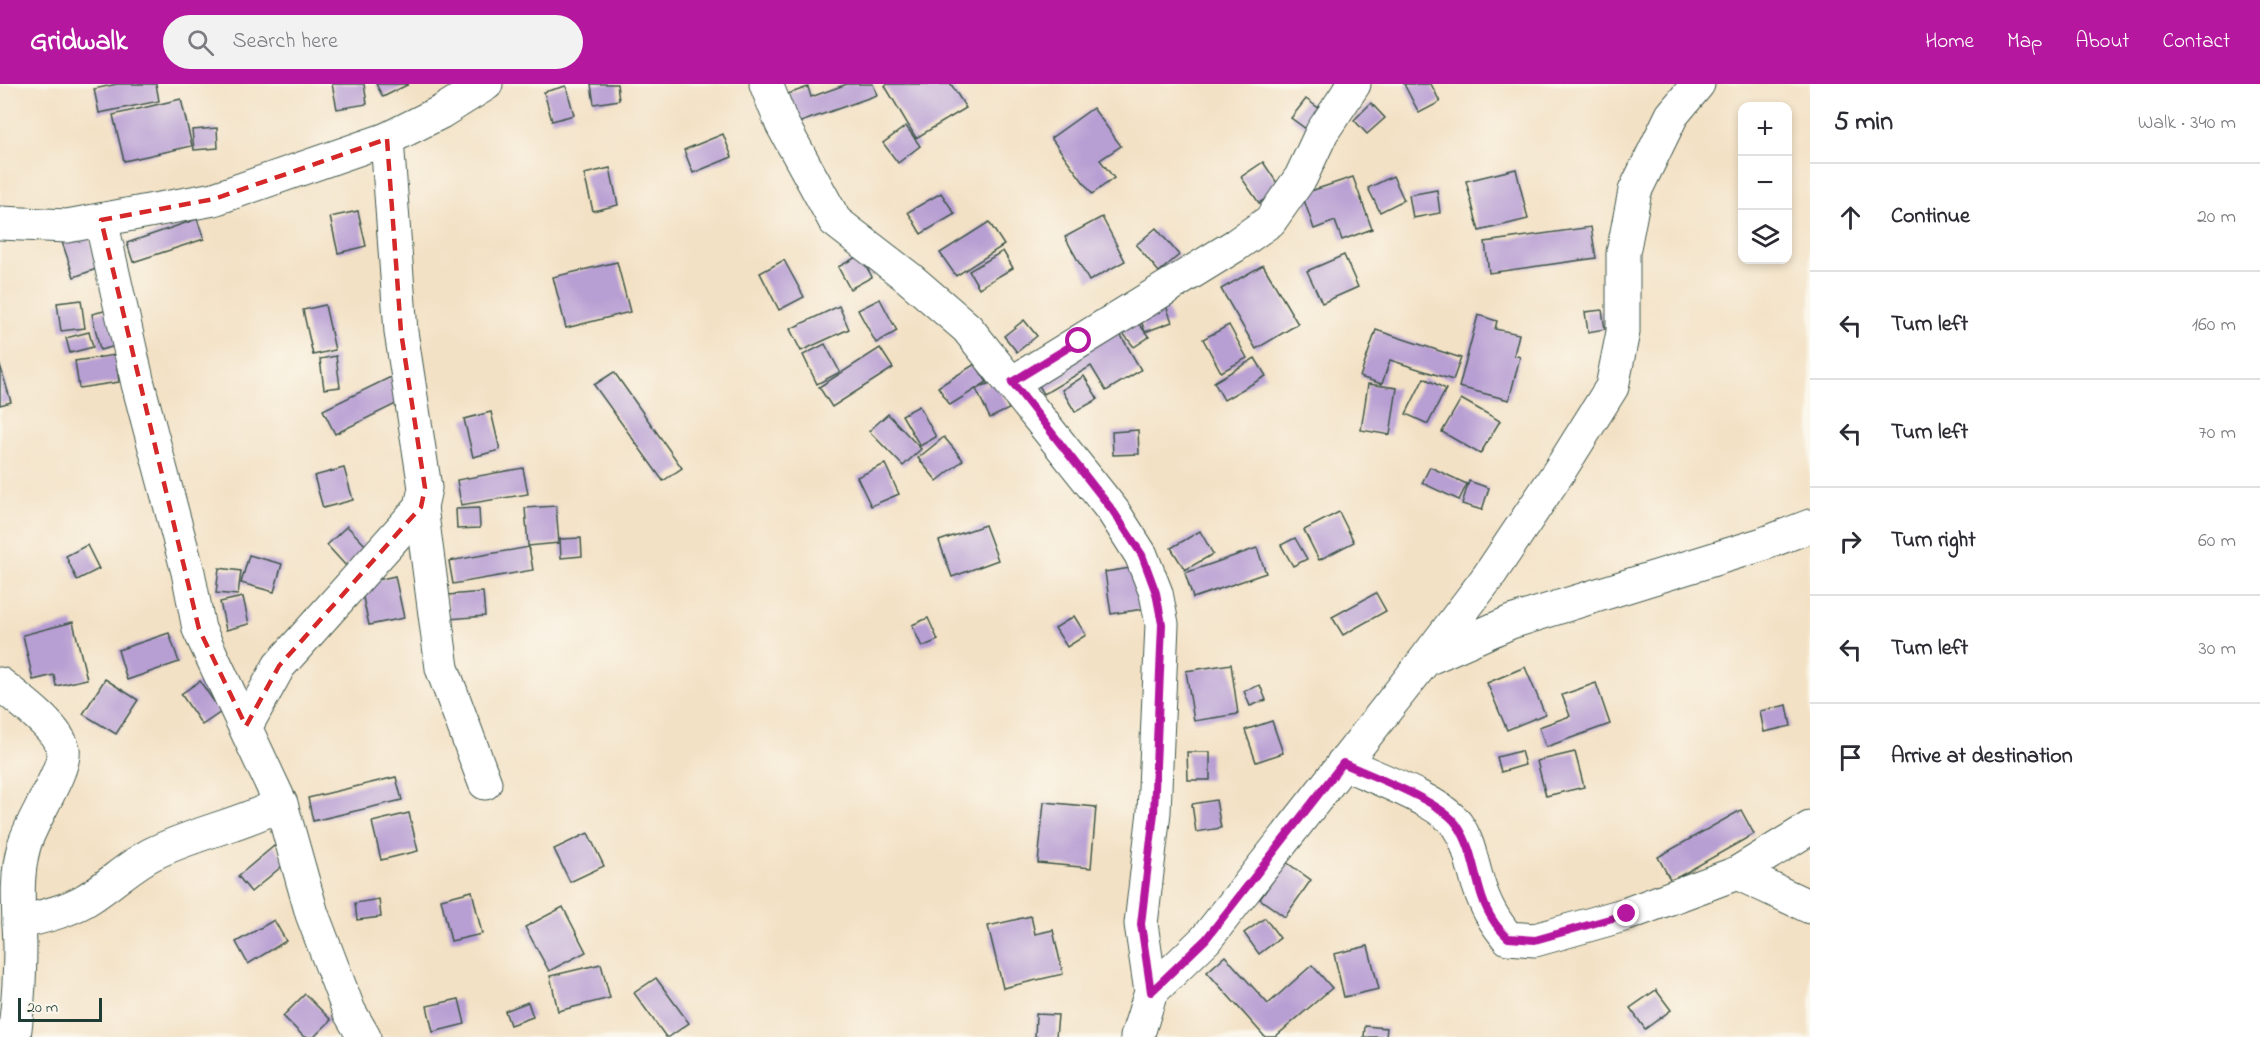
<!DOCTYPE html>
<meta charset="utf-8">
<style>
:root{--surface:#fff;--page:#f2f2f3;--text:#2b2b33;--muted:#7c7c81;--line:#e1e1e2;--accent:#b5179e}
body{margin:0;font-family:"Indie Flower",sans-serif;background:var(--page);color:var(--text)}
.controls{position:absolute;right:18px;top:18px;display:grid;overflow:hidden;border-radius:12px;box-shadow:0 3px 9px #0003}
.controls button{width:54px;height:54px;display:grid;place-items:center;padding:0;border:0;border-bottom:2px solid var(--line);background:var(--surface);color:var(--text);font:30px sans-serif}
.scale{position:absolute;left:18px;bottom:15px;width:84px;box-sizing:border-box;padding-left:6px;border:3px solid #1f3d34;border-top:0;font-size:16px;line-height:21px;white-space:nowrap;color:#1f3d34;-webkit-text-stroke:4px #fbf7ec;paint-order:stroke}
.stop{position:absolute;width:18px;height:18px;margin:-14px;border:4px solid #b5179e;border-radius:50%;background:#fff}
.stop.end{background:#b5179e;border-color:#fff;box-shadow:0 2px 6px #0008}
.list{margin:0;padding:0;list-style:none}
h2{display:flex;justify-content:space-between;align-items:center;height:78px;margin:0;padding:0 24px;font-size:26px}
h2 small{font-size:20px;font-weight:400;color:var(--muted)}
.list li{display:grid;grid-template-columns:39px 1fr auto;gap:18px;align-items:center;box-sizing:border-box;height:108px;padding:0 24px;border-top:2px solid var(--line)}
.list b{display:block;font-size:22px;white-space:nowrap}
.list em{font-size:20px;font-style:normal;color:var(--muted)}
.icon{flex:none;width:33px;height:33px;fill:none;stroke:currentColor;stroke-width:2;stroke-linecap:round;stroke-linejoin:round}
.map{position:relative;flex:none;width:1810px;height:953px;overflow:hidden}
header{display:flex;align-items:center;gap:36px;box-sizing:border-box;height:84px;padding:0 30px;background:var(--accent);color:#fff}
header strong{font-size:28px}
nav{display:flex;gap:33px;margin-inline-start:auto;font-size:21px}
.search{width:420px;height:54px;background:var(--page);display:flex;align-items:center;gap:15px;box-sizing:border-box;padding:0 21px;border-radius:33px;color:var(--muted);font-size:22px}
main{display:flex}
aside{flex:1;background:var(--surface)}
.map>svg:first-child{display:block}
</style>
<header>
<strong>Gridwalk</strong>
<div class="search"><svg class="icon" aria-label="search" viewBox="0 0 24 24"><circle cx="10" cy="10" r="6"/><path d="M15 15l6 6"/></svg>Search here</div>
<nav><a>Home</a><a>Map</a><a>About</a><a>Contact</a></nav>
</header>
<main>
<div class="map">
<svg width="1810" height="953" viewBox="0 0 1810 953">
<rect width="100%" height="100%" fill="#fbf7ec"/>
<filter id="ink" filterUnits="userSpaceOnUse"><feTurbulence type="fractalNoise" baseFrequency=".0167" numOctaves="2"/><feDisplacementMap in="SourceGraphic" scale="12" xChannelSelector="R" yChannelSelector="G"/><feConvolveMatrix kernelMatrix="1 2 1 2 8 2 1 2 1" color-interpolation-filters="sRGB"/></filter>
<filter id="wash" filterUnits="userSpaceOnUse"><feTurbulence type="fractalNoise" baseFrequency=".008" numOctaves="4" result="noise"/><feDisplacementMap in="SourceGraphic" scale="24" xChannelSelector="R" yChannelSelector="G"/><feGaussianBlur stdDeviation="1.35" result="paint"/><feColorMatrix in="noise" values="0 0 0 0 0 0 0 0 0 0 0 0 0 0 0 0 0 1.4 0 .05"/><feComposite in="paint" operator="in"/></filter>
<g filter="url(#wash)">
<rect width="100%" height="100%" fill="#f3e1c5"/>
<g id="blocks">
<g fill="#b79ed3">
<path d="M 117,0 L 156,0 L 159,17 L 99,29 L 94,5 Z"/>
<path d="M 332,0 L 364,0 L 367,20 L 337,25 Z"/>
<path d="M 376,0 L 409,0 L 383,13 Z"/>
<path d="M 591,0 L 617,0 L 619,16 L 594,20 Z"/>
<path d="M 847,0 L 873,0 L 877,11 L 798,39 L 788,10 L 808,3 L 811,13 Z"/>
<path d="M 888,0 L 951,0 L 966,24 L 916,54 L 885,2 Z"/>
<path d="M 1404,0 L 1431,0 L 1440,18 L 1419,29 Z"/>
<path d="M 566,2 L 574,31 L 552,37 L 544,8 Z"/>
<path d="M 181,15 L 192,62 L 124,77 L 113,31 Z"/>
<path d="M 1306,15 L 1328,31 L 1313,50 L 1291,34 Z"/>
<path d="M 1371,19 L 1385,34 L 1367,50 L 1354,36 Z"/>
<path d="M 1093,24 L 1121,62 L 1100,76 L 1114,94 L 1092,110 L 1051,54 Z"/>
<path d="M 906,42 L 920,62 L 898,79 L 883,59 Z"/>
<path d="M 217,44 L 218,64 L 194,66 L 192,46 Z"/>
<path d="M 723,50 L 732,73 L 693,89 L 684,66 Z"/>
<path d="M 1263,78 L 1281,105 L 1259,119 L 1241,93 Z"/>
<path d="M 610,84 L 618,121 L 593,127 L 584,90 Z"/>
<path d="M 1516,85 L 1528,135 L 1479,147 L 1466,97 Z"/>
<path d="M 1393,92 L 1404,116 L 1380,128 L 1368,104 Z"/>
<path d="M 1353,93 L 1372,145 L 1342,156 L 1335,137 L 1314,145 L 1302,110 Z"/>
<path d="M 1437,106 L 1440,129 L 1413,134 L 1409,111 Z"/>
<path d="M 941,109 L 955,130 L 921,150 L 908,128 Z"/>
<path d="M 358,127 L 366,162 L 338,169 L 330,133 Z"/>
<path d="M 1102,133 L 1125,177 L 1089,197 L 1065,153 Z"/>
<path d="M 197,135 L 204,155 L 133,178 L 127,159 Z"/>
<path d="M 989,138 L 1004,161 L 956,192 L 940,169 Z"/>
<path d="M 1591,143 L 1596,174 L 1489,189 L 1485,158 Z"/>
<path d="M 1156,144 L 1179,171 L 1159,188 L 1136,161 Z"/>
<path d="M 86,146 L 99,184 L 74,193 L 61,155 Z"/>
<path d="M 1003,167 L 1013,184 L 979,204 L 969,187 Z"/>
<path d="M 860,171 L 872,193 L 850,205 L 838,183 Z"/>
<path d="M 1344,171 L 1358,203 L 1322,219 L 1307,187 Z"/>
<path d="M 784,176 L 804,213 L 779,226 L 760,189 Z"/>
<path d="M 617,178 L 630,228 L 566,244 L 553,193 Z"/>
<path d="M 1263,181 L 1298,240 L 1256,265 L 1221,205 Z"/>
<path d="M 880,215 L 897,247 L 876,259 L 858,226 Z"/>
<path d="M 81,216 L 85,244 L 61,247 L 57,219 Z"/>
<path d="M 1164,216 L 1172,238 L 1145,248 L 1137,225 Z"/>
<path d="M 325,221 L 335,266 L 313,271 L 303,226 Z"/>
<path d="M 839,222 L 849,245 L 801,267 L 790,245 Z"/>
<path d="M 116,224 L 124,260 L 100,266 L 92,230 Z"/>
<path d="M 1602,226 L 1605,245 L 1588,248 L 1585,228 Z"/>
<path d="M 1478,231 L 1497,237 L 1495,245 L 1519,250 L 1514,271 L 1520,273 L 1509,316 L 1459,303 Z"/>
<path d="M 1133,232 L 1149,253 L 1134,263 L 1118,243 Z"/>
<path d="M 1024,236 L 1037,252 L 1017,268 L 1004,252 Z"/>
<path d="M 1115,241 L 1141,286 L 1106,307 L 1091,282 L 1044,310 L 1032,290 Z"/>
<path d="M 1229,241 L 1247,274 L 1221,288 L 1203,255 Z"/>
<path d="M 1376,246 L 1461,274 L 1453,296 L 1390,276 L 1382,300 L 1360,293 Z"/>
<path d="M 89,248 L 93,263 L 70,269 L 66,254 Z"/>
<path d="M 825,260 L 840,288 L 817,300 L 803,271 Z"/>
<path d="M 880,264 L 893,284 L 832,323 L 819,303 Z"/>
<path d="M 115,271 L 119,298 L 79,304 L 75,277 Z"/>
<path d="M 336,272 L 340,303 L 324,305 L 320,275 Z"/>
<path d="M 1255,274 L 1266,292 L 1224,316 L 1214,298 Z"/>
<path d="M 975,280 L 987,298 L 950,321 L 938,303 Z"/>
<path d="M 0,281 L 11,318 L 0,321 Z"/>
<path d="M 614,288 L 682,384 L 663,397 L 594,301 Z"/>
<path d="M 397,290 L 408,314 L 335,350 L 323,326 Z"/>
<path d="M 1084,292 L 1098,315 L 1075,328 L 1062,306 Z"/>
<path d="M 1424,294 L 1446,305 L 1428,340 L 1406,330 Z"/>
<path d="M 995,297 L 1009,325 L 990,334 L 976,305 Z"/>
<path d="M 1368,300 L 1397,304 L 1390,351 L 1361,346 Z"/>
<path d="M 1461,315 L 1500,337 L 1480,370 L 1442,348 Z"/>
<path d="M 919,322 L 936,353 L 920,362 L 902,331 Z"/>
<path d="M 491,328 L 500,366 L 473,373 L 464,335 Z"/>
<path d="M 888,330 L 921,365 L 903,382 L 869,347 Z"/>
<path d="M 1138,346 L 1139,370 L 1113,371 L 1112,348 Z"/>
<path d="M 944,353 L 963,376 L 937,397 L 918,374 Z"/>
<path d="M 885,380 L 899,410 L 871,422 L 857,393 Z"/>
<path d="M 1430,383 L 1467,400 L 1459,416 L 1422,399 Z"/>
<path d="M 344,384 L 353,416 L 323,424 L 314,392 Z"/>
<path d="M 523,384 L 528,410 L 461,421 L 457,396 Z"/>
<path d="M 1469,397 L 1489,404 L 1482,426 L 1462,420 Z"/>
<path d="M 556,422 L 559,459 L 528,462 L 525,424 Z"/>
<path d="M 479,424 L 480,444 L 457,445 L 456,425 Z"/>
<path d="M 1339,428 L 1354,458 L 1319,476 L 1304,446 Z"/>
<path d="M 985,441 L 998,476 L 952,493 L 939,457 Z"/>
<path d="M 347,442 L 368,464 L 347,483 L 327,461 Z"/>
<path d="M 1200,447 L 1213,470 L 1185,486 L 1171,464 Z"/>
<path d="M 581,454 L 582,472 L 561,474 L 560,455 Z"/>
<path d="M 1295,454 L 1307,475 L 1293,482 L 1281,461 Z"/>
<path d="M 87,461 L 99,485 L 77,496 L 66,472 Z"/>
<path d="M 529,463 L 533,486 L 453,500 L 449,477 Z"/>
<path d="M 1257,464 L 1266,489 L 1193,514 L 1185,489 Z"/>
<path d="M 249,471 L 282,480 L 274,508 L 241,499 Z"/>
<path d="M 1137,483 L 1143,525 L 1111,530 L 1105,488 Z"/>
<path d="M 219,484 L 241,487 L 238,511 L 216,509 Z"/>
<path d="M 395,492 L 404,534 L 369,541 L 360,500 Z"/>
<path d="M 483,508 L 485,532 L 449,535 L 448,511 Z"/>
<path d="M 1376,509 L 1386,527 L 1343,551 L 1332,533 Z"/>
<path d="M 243,513 L 249,540 L 226,546 L 220,518 Z"/>
<path d="M 1074,532 L 1086,551 L 1067,563 L 1055,544 Z"/>
<path d="M 928,534 L 938,556 L 922,563 L 912,541 Z"/>
<path d="M 73,538 L 87,595 L 56,602 L 54,591 L 33,596 L 23,551 Z"/>
<path d="M 169,549 L 179,578 L 127,596 L 118,566 Z"/>
<path d="M 1231,580 L 1238,630 L 1194,637 L 1186,587 Z"/>
<path d="M 1525,583 L 1545,630 L 1507,646 L 1487,599 Z"/>
<path d="M 105,595 L 138,616 L 116,650 L 83,630 Z"/>
<path d="M 200,597 L 221,628 L 202,641 L 181,610 Z"/>
<path d="M 1596,599 L 1610,640 L 1546,663 L 1539,643 L 1570,632 L 1562,611 Z"/>
<path d="M 1260,601 L 1266,616 L 1250,622 L 1244,607 Z"/>
<path d="M 1787,621 L 1791,642 L 1764,648 L 1760,627 Z"/>
<path d="M 1272,637 L 1283,669 L 1256,678 L 1245,646 Z"/>
<path d="M 1521,667 L 1525,681 L 1501,688 L 1497,673 Z"/>
<path d="M 1187,668 L 1210,668 L 1210,696 L 1188,696 Z"/>
<path d="M 1575,668 L 1584,703 L 1546,712 L 1537,677 Z"/>
<path d="M 396,693 L 402,716 L 313,737 L 308,714 Z"/>
<path d="M 1216,716 L 1221,744 L 1196,748 L 1192,720 Z"/>
<path d="M 1044,718 L 1096,723 L 1091,784 L 1038,779 Z"/>
<path d="M 1741,726 L 1754,750 L 1671,797 L 1658,773 Z"/>
<path d="M 409,729 L 418,767 L 381,776 L 372,738 Z"/>
<path d="M 588,749 L 604,782 L 570,798 L 554,765 Z"/>
<path d="M 274,762 L 287,778 L 251,808 L 238,792 Z"/>
<path d="M 1286,778 L 1311,796 L 1285,833 L 1260,815 Z"/>
<path d="M 472,807 L 482,850 L 451,857 L 441,815 Z"/>
<path d="M 379,815 L 381,833 L 357,836 L 355,819 Z"/>
<path d="M 563,823 L 586,868 L 549,887 L 525,843 Z"/>
<path d="M 1031,832 L 1035,850 L 1053,846 L 1063,890 L 1003,904 L 988,842 Z"/>
<path d="M 1265,834 L 1280,854 L 1259,870 L 1244,849 Z"/>
<path d="M 274,836 L 286,857 L 248,880 L 236,858 Z"/>
<path d="M 1368,862 L 1379,905 L 1344,913 L 1334,870 Z"/>
<path d="M 1225,872 L 1268,920 L 1312,881 L 1332,904 L 1275,953 L 1265,953 L 1207,888 Z"/>
<path d="M 601,880 L 610,914 L 558,927 L 550,892 Z"/>
<path d="M 656,894 L 689,939 L 669,953 L 666,953 L 634,909 Z"/>
<path d="M 1656,906 L 1671,926 L 1645,945 L 1630,924 Z"/>
<path d="M 305,910 L 331,936 L 314,953 L 304,953 L 283,932 Z"/>
<path d="M 459,915 L 465,940 L 433,948 L 427,922 Z"/>
<path d="M 528,918 L 533,933 L 510,941 L 505,927 Z"/>
<path d="M 1036,930 L 1058,931 L 1056,953 L 1035,953 Z"/>
<path d="M 1365,942 L 1387,944 L 1386,953 L 1364,953 Z"/>
</g>
</g>
</g>
<g filter="url(#ink)">
<use href="#blocks" fill-opacity="0" stroke="#3f564a" stroke-width="1.5"/>
<g fill="none" stroke-linecap="round" stroke-linejoin="round">
<defs>
<g id="minor">
<path d="M 766,0 L 782,40 L 835,137 L 909,194 L 967,244 L 1113,427 L 1141,471 L 1156,509 L 1162,540 L 1154,728 L 1141,840 L 1151,908 L 1137,953"/>
<path d="M 101,136 L 138,300 L 188,488 L 199,545 L 281,720 L 312,830 L 349,927 L 364,953"/>
<path d="M 0,139 L 67,142 L 214,115 L 387,55 L 441,28 L 486,0"/>
<path d="M 1012,299 L 1236,161 L 1270,137 L 1301,93 L 1322,48 L 1354,0"/>
<path d="M 421,423 L 442,584 L 485,699"/>
<path d="M 1427,575 L 1511,538 L 1763,460 L 1810,442"/>
<path d="M 0,600 C 17,614 58,643 63,665 C 67,685 30,738 24,762 C 15,793 19,830 20,862 C 20,893 18,923 14,953"/>
<path d="M 246,642 L 279,582 L 421,423 L 425,404 L 401,248 L 387,55"/>
<path d="M 1343,679 C 1371,692 1441,717 1457,741 C 1470,759 1472,782 1479,802 C 1486,823 1494,837 1508,854 L 1535,856 L 1627,830 L 1737,789 L 1810,744"/>
<path d="M 1737,789 L 1810,823"/>
<path d="M 19,839 C 41,833 64,828 84,817 C 108,803 127,783 152,770 C 194,749 240,741 281,720"/>
<path d="M 1151,908 L 1206,855 L 1425,576 L 1488,493 L 1560,386 L 1612,303 L 1623,248 L 1623,169 L 1635,107 L 1672,31 L 1698,0"/>
</g>
</defs>
<use href="#minor" stroke="#3f564a" stroke-width="35"/>
<use href="#minor" stroke="#fff" stroke-width="33"/>
</g>
</g>
<g fill="none" stroke-linecap="round" stroke-linejoin="round" filter="url(#ink)">
<path stroke="#b5179e" stroke-width="8" d="M 1079,257 L 1012,298 L 1113,427 L 1142,471 L 1156,509 L 1162,540 L 1154,729 L 1141,840 L 1151,908 L 1206,855 L 1343,679 C 1371,692 1441,717 1457,741 C 1477,769 1474,808 1493,836 C 1497,843 1503,849 1508,854 L 1535,856 L 1627,830"/>
</g>
<path fill="none" stroke="#d62828" stroke-width="4.5" stroke-dasharray="12 8" stroke-linejoin="round" d="M 387,55 L 401,248 L 425,404 L 421,423 L 279,582 L 246,642 L 199,545 L 101,136 L 214,115 Z"/>
</svg>
<div class="controls">
<button>+</button>
<button>−</button>
<button><svg class="icon" aria-label="layers" viewBox="0 0 24 24"><path d="M12 4l9 5-9 5-9-5zM3 14l9 5 9-5"/></svg></button>
</div>
<div class="scale">20 m</div>
<div class="stop" style="left:1079px;top:257px"></div>
<div class="stop end" style="left:1627px;top:830px"></div>
</div>
<aside>
<h2>5 min<small>Walk · 340 m</small></h2>
<ul class="list">
<li><svg class="icon" aria-label="ahead" viewBox="0 0 24 24"><path d="M12 20V5M6 11l6-6 6 6"/></svg><div><b>Continue</b></div><em>20 m</em></li>
<li><svg class="icon" aria-label="left" viewBox="0 0 24 24"><path d="M17 20v-9H6M10 6l-5 5 5 5"/></svg><div><b>Turn left</b></div><em>160 m</em></li>
<li><svg class="icon" aria-label="left" viewBox="0 0 24 24"><path d="M17 20v-9H6M10 6l-5 5 5 5"/></svg><div><b>Turn left</b></div><em>70 m</em></li>
<li><svg class="icon" aria-label="right" viewBox="0 0 24 24"><path d="M7 20v-9h11M14 6l5 5-5 5"/></svg><div><b>Turn right</b></div><em>60 m</em></li>
<li><svg class="icon" aria-label="left" viewBox="0 0 24 24"><path d="M17 20v-9H6M10 6l-5 5 5 5"/></svg><div><b>Turn left</b></div><em>30 m</em></li>
<li><svg class="icon" aria-label="arrive" viewBox="0 0 24 24"><path d="M6 21V4h12l-3 4 3 4H6"/></svg><div><b>Arrive at destination</b></div></li>
</ul>
</aside>
</main>
